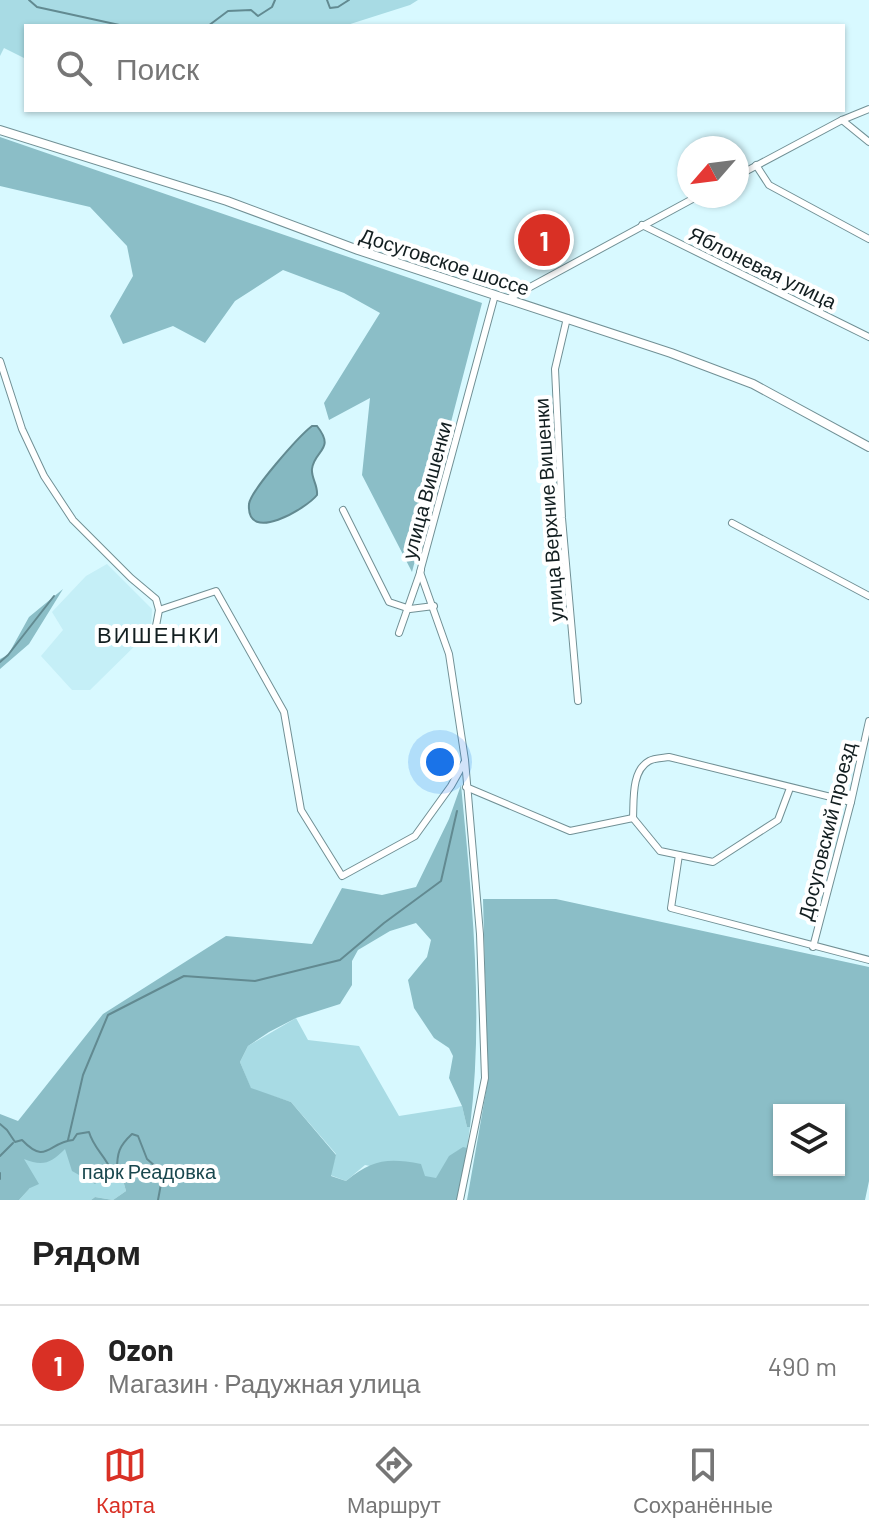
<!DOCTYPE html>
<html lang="ru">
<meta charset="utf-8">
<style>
:root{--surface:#fff;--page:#f2f2f2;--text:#222;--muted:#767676;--line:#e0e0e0;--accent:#d93025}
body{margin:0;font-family:Barlow,sans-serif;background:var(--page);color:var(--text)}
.controls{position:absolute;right:24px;bottom:24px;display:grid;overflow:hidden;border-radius:0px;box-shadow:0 2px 6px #0004}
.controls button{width:72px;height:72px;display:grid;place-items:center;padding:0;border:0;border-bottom:2px solid var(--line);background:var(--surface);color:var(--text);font:40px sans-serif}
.compass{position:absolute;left:677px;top:136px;width:72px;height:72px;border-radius:50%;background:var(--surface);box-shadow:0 2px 6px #0004;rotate:242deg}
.you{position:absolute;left:440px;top:762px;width:28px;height:28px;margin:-20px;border:6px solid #fff;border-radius:50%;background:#1a73e8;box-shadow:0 0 0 12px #1a73e833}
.badge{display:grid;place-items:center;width:52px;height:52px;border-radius:50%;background:var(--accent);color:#fff;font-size:26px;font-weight:700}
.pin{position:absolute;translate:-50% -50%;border:4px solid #fff;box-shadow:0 2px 8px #0006}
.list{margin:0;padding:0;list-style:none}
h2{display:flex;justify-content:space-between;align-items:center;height:104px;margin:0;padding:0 32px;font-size:34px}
h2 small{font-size:26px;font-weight:400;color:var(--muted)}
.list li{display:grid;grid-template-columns:52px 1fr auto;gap:24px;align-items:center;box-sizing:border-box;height:120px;padding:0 32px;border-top:2px solid var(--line)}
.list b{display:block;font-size:30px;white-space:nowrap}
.list p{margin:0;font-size:26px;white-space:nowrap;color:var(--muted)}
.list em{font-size:26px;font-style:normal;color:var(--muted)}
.icon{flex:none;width:44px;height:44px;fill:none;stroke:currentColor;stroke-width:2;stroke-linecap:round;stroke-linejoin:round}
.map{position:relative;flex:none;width:869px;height:1200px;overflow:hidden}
.search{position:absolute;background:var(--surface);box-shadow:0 2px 6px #0004;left:24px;right:24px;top:24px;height:88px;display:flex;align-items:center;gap:20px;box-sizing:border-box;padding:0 28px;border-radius:0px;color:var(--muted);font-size:30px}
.sheet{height:224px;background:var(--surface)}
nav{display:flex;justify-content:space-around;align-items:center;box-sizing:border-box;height:112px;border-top:2px solid var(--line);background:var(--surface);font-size:22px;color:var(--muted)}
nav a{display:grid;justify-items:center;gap:4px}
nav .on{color:var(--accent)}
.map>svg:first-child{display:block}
</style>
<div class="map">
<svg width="869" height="1200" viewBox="0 0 869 1200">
<rect width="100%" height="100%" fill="#d8f9ff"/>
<path fill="#c5eff7" d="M 107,564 L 152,609 L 151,630 L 90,690 L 72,690 L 41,656 L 63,630 L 52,612 L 86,576 Z"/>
<g fill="#a8dbe4">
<path d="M 0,0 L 418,0 L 410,5 L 344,26 L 26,26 L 26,59 L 4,48 L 0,56 Z"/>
<path d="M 296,1018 L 308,1040 L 359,1046 L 399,1116 L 462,1106 L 467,1127 L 470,1127 L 467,1148 C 450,1150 446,1166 436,1179 L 365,1165 L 346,1181 L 330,1175 L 336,1154 L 291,1102 L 251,1089 L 240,1062 L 248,1046 Z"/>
<path d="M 65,1148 L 108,1174 L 121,1173 L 126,1191 L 113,1200 L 95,1197 L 91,1200 L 19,1200 L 30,1188 L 23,1158 Z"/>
</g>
<g fill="#8bbec7" fill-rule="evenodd">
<path d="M 0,137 L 482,303 L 412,572 L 362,475 L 370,398 L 329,420 L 324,403 L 380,313 L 344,293 L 283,270 L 235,301 L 205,343 L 173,326 L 123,344 L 110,316 L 133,276 L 127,246 L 90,207 L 0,186 Z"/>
<path d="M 63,589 L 29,644 L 0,669 L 0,659 L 8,655 L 29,617 Z"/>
<path d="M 461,785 C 472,899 484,1013 470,1127 L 467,1127 L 462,1106 L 449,1078 L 453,1056 L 449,1048 L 434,1038 L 414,1008 L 408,980 L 427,957 L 431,940 L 416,923 L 390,931 L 358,950 L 352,961 L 352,985 L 340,1004 L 296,1018 L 269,1032 L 248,1046 L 240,1062 L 251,1088 L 291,1102 L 336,1155 L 331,1176 L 346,1181 C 373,1159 388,1158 421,1164 L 425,1176 L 436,1178 L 449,1156 L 463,1147 L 467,1148 L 457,1200 L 91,1200 L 95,1197 L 113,1200 L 126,1191 L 121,1173 L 108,1174 L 95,1184 L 72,1171 L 65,1149 C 51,1163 43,1167 24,1159 L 39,1184 L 30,1188 L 19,1200 L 0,1200 L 0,1114 L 18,1121 L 103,1014 L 226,936 L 312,944 L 342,888 L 382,895 L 416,887 L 449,819 Z"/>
<path d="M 483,899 L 556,899 L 869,967 L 869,1181 L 865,1200 L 467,1200 L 488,1080 ZM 839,1110 L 839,1170 L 779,1170 L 779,1110 Z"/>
</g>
<path fill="#85b8c1" stroke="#628a91" stroke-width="2" d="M 312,426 L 317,426 C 336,450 314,450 312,469 C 311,478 318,485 317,495 C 307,508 246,545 249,504 C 251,490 299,436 312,426 Z"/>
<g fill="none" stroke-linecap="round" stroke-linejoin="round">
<g stroke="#628a91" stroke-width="2">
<path d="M 29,0 L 37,7 L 124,26"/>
<path d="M 327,0 L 330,8 L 338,7 L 349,0"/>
<path d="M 208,26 L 228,11 L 251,10 L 258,16 L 272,7 L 275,0"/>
<path d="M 0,662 L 8,655 L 54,596"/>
<path d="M 0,1124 L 7,1130 L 15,1142 L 22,1140 C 47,1166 48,1142 73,1140 L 77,1134 L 89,1132 C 94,1149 105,1155 112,1172 L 117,1170 C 117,1153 119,1146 132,1134 L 138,1136 L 147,1159 L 163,1173 L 158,1200"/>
<path d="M 68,1140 L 83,1075 L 108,1015 L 184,976 L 255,981 L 340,960 L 384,923 L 441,881 L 457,811"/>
<path d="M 0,1156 L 13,1143"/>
<path d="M 0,1173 L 0,1179"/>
</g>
<defs>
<g id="minor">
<path d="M 842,120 L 869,142"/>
<path d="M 756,165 L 769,185 L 869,239"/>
<path d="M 737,176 L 842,120 L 869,109"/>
<path d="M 642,225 L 869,337"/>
<path d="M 508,299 L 698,196"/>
<path d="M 567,318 L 555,369 L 562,518 L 578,701"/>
<path d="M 0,361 L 22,429 L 44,476 L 73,520 L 131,578 L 156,599 L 159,610 L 156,626"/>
<path d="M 343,510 L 389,602 L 410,609 L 434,606"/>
<path d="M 732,523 L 869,596"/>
<path d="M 159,610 L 216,591 L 284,712 L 301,810 L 342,876 L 415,836 L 451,786 L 464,763"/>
<path d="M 399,633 L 421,570"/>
<path d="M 466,787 L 570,831 L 633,818"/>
<path d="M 633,818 C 634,801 631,771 649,761 C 654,758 663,758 669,757 L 851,802"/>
<path d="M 633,818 L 660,851 L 713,862 L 778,820 L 790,788"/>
<path d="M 679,855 L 671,908 L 869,960"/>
<path d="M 813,947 L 851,802 L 869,721"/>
<path d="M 460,1200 L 485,1078 L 480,934 L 465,760 L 449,654 L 420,572 L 495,295"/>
</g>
<path id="secondary" d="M 0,130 L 227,201 L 358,250 L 671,353 L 753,384 L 869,447"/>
</defs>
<use href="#minor" stroke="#719095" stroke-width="8"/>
<use href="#secondary" stroke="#719095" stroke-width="10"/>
<use href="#minor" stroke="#fff" stroke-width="6"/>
<use href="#secondary" stroke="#fff" stroke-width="8"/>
</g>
<g text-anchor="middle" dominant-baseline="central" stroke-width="8" stroke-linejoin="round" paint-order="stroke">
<g font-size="20" fill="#121e20" stroke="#fff">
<text transform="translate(445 261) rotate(18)">Досуговское шоссе</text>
<text transform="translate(763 267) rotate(26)">Яблоневая улица</text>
<text transform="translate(426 490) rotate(-75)">улица Вишенки</text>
<text transform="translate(548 510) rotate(-94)">улица Верхние Вишенки</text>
<text transform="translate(826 831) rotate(-76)">Досуговский проезд</text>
</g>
<g font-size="20" fill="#19474e" stroke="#fff">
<text x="149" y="1171">парк Реадовка</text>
</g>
<g font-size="22" letter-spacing="2" fill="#121e20" stroke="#fff">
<text x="159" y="634">ВИШЕНКИ</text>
</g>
</g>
</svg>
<div class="controls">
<button><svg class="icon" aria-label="layers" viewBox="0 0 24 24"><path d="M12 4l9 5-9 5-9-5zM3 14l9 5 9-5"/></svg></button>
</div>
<svg class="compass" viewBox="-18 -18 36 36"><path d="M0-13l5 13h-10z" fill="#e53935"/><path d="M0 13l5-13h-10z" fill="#767676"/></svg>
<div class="you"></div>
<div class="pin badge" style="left:544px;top:240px">1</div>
<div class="search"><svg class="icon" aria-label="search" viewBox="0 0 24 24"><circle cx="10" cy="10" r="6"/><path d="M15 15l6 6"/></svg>Поиск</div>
</div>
<section class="sheet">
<h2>Рядом<small></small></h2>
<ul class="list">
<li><span class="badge">1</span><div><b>Ozon</b><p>Магазин · Радужная улица</p></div><em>490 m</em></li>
</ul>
</section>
<nav>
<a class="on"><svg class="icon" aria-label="map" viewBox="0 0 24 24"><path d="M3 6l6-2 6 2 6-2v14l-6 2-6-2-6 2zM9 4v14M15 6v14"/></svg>Карта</a>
<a><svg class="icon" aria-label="directions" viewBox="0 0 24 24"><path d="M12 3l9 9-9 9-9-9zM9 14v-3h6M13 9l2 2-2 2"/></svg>Маршрут</a>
<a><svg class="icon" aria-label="saved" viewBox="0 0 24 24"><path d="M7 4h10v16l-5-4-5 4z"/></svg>Сохранённые</a>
</nav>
